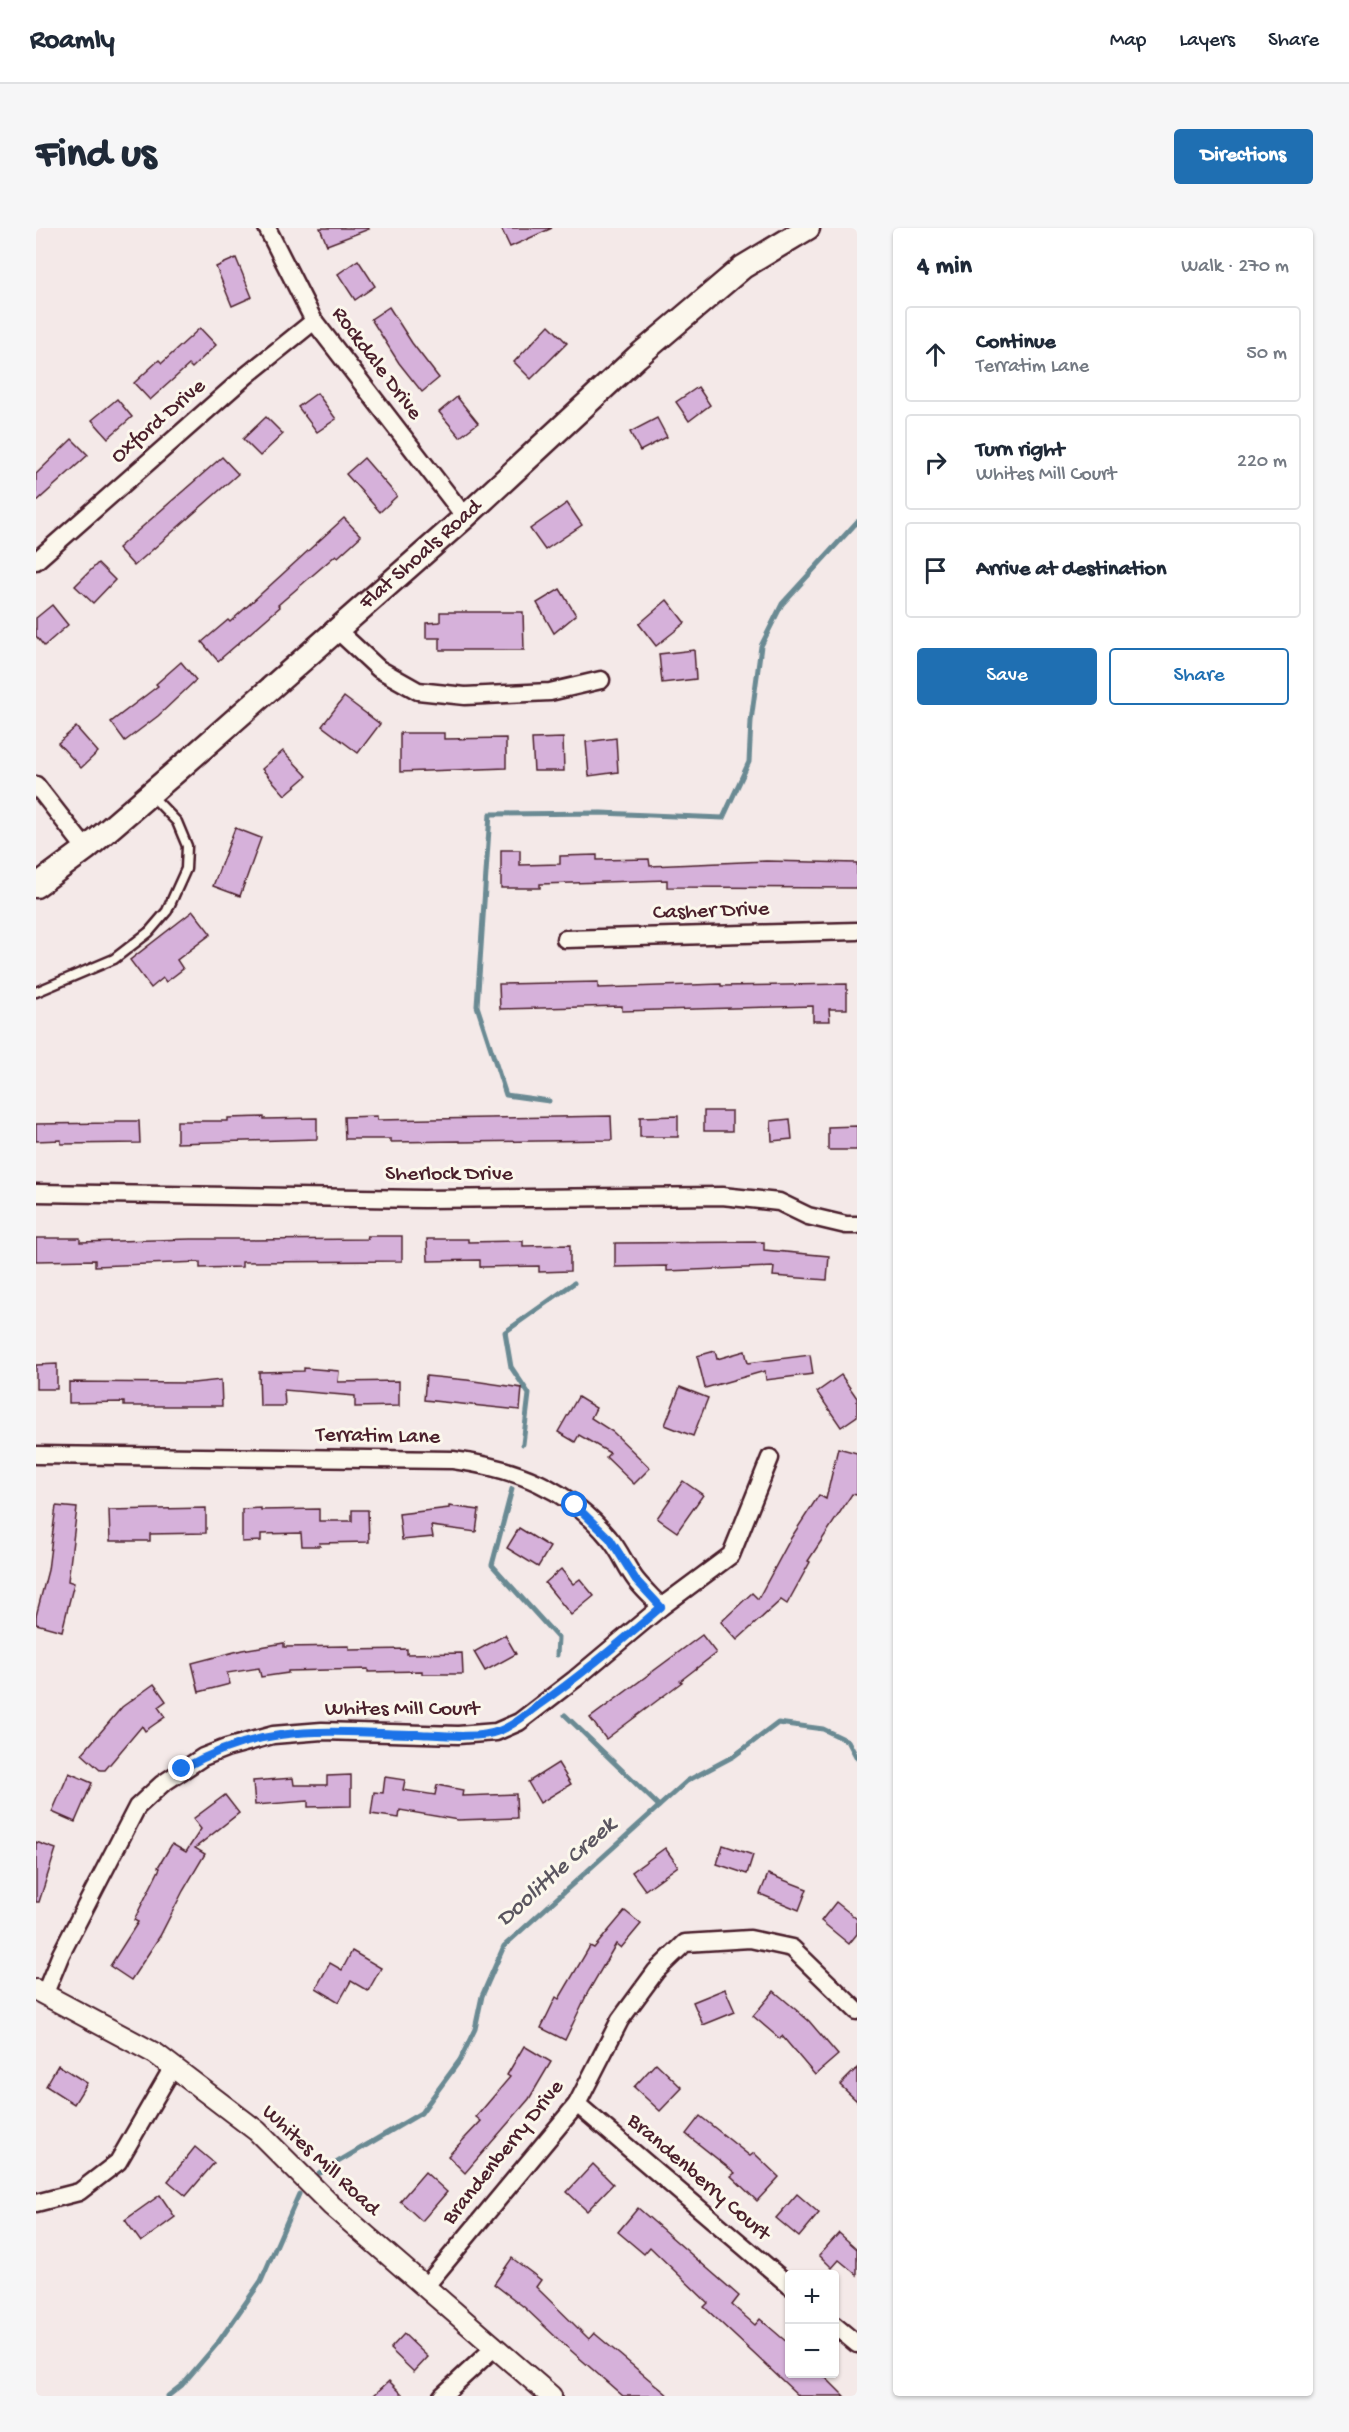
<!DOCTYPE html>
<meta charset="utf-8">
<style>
:root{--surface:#fff;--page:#f6f6f7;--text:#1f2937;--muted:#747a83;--line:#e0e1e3;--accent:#1f6fb2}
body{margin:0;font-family:"Gochi Hand",sans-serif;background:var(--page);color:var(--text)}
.controls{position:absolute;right:18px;bottom:18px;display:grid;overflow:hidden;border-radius:6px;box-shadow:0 2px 4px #0004}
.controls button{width:54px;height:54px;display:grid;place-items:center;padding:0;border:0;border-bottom:2px solid var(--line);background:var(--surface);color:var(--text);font:30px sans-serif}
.stop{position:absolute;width:18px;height:18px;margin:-14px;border:4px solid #1a73e8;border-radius:50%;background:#fff}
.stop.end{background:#1a73e8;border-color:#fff;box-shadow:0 2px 6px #0008}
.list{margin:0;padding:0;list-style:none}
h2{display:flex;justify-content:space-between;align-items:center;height:78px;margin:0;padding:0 24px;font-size:26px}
h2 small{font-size:20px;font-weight:400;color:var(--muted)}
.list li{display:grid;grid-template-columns:39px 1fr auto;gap:18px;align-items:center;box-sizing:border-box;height:96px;margin:0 12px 12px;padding:0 12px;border:2px solid var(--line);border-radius:6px}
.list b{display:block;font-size:22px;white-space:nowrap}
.list p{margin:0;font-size:20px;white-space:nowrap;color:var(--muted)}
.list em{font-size:20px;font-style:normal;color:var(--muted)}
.actions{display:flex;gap:12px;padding:18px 24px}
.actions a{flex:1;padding:14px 0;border:2px solid var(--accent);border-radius:6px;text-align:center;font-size:21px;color:var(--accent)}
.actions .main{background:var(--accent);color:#fff}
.icon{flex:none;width:33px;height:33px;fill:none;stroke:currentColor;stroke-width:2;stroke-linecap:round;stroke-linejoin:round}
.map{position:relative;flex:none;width:821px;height:2168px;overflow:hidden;border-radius:6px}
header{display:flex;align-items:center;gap:36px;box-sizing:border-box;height:84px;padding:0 30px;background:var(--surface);border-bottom:2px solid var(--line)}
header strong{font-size:28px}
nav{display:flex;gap:33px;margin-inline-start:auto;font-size:21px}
.intro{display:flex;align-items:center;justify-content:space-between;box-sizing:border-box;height:144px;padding:0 36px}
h1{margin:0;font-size:42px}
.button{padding:15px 27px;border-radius:6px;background:var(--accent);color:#fff;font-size:21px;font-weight:700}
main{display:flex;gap:36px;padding:0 36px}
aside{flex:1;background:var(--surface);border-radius:6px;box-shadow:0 2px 4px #0004}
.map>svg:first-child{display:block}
</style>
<header>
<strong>Roamly</strong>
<nav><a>Map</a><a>Layers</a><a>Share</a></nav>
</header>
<div class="intro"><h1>Find us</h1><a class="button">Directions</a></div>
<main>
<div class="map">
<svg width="821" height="2168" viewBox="0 0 821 2168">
<rect width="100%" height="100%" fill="#f4e9e8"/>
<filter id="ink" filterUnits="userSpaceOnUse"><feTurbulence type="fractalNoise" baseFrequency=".0167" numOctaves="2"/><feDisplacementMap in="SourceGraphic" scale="12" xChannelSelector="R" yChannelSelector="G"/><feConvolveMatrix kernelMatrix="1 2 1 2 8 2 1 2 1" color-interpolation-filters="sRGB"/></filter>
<g filter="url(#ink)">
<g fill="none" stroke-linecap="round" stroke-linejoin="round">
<g stroke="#6b8a93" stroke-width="5">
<path d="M 513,873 L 470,867 L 441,778 L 454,586 L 565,585 L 687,590 L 713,534 L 715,493 L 725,418 L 746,376 L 821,294"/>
<path d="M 487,1216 L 493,1166 L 475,1139 L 469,1104 L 538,1055"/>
<path d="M 476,1261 L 456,1337 L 522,1410 L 521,1427"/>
<path d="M 529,1487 L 623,1578"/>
<path d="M 283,1945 L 385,1885 L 424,1832 L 439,1801 L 446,1768 L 468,1718 L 651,1553 L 698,1528 L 742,1495 L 787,1501 L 812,1513 L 821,1530"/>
<path d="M 132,2168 L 146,2157 L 181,2116 L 225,2053 L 263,1966"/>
</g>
</g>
<g fill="#d6b1da" stroke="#4a1f2b" stroke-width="1.5">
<path d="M 284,0 L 332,0 L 333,1 L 291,17 Z"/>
<path d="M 465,0 L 516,0 L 474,19 Z"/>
<path d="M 200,30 L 216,69 L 196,78 L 180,39 Z"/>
<path d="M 322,32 L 339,58 L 319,72 L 302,46 Z"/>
<path d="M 353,79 L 376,115 L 403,150 L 386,164 L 363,135 L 335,91 Z"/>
<path d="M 513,97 L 531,115 L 495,151 L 478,134 Z"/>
<path d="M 164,100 L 180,117 L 156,140 L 153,137 L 114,172 L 98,155 L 123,132 L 126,135 Z"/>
<path d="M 662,159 L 674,177 L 653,193 L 640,174 Z"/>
<path d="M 281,165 L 300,191 L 281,204 L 262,179 Z"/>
<path d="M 421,169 L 442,195 L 424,209 L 403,184 Z"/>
<path d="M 81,171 L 96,189 L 72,210 L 56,192 Z"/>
<path d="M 230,189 L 247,206 L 224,228 L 207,211 Z"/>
<path d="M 621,190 L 631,209 L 604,223 L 594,204 Z"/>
<path d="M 36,211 L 52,227 L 0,274 L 0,246 Z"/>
<path d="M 186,229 L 202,246 L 98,338 L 82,320 Z"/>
<path d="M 328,230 L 361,268 L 344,284 L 310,246 Z"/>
<path d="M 531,275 L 546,297 L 509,322 L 494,301 Z"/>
<path d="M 308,290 L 325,308 L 302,329 L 300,327 L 242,377 L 244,379 L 182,433 L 166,414 L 192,392 L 194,394 Z"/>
<path d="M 62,335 L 79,352 L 57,375 L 39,358 Z"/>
<path d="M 524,361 L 540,387 L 518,405 L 501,375 Z"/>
<path d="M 631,372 L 649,395 L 620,418 L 603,396 Z"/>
<path d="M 16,377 L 32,397 L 8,418 L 0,408 L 0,390 Z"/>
<path d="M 404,384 L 487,384 L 488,422 L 404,422 L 404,410 L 390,410 L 390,395 L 404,394 Z"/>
<path d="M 658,422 L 660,451 L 626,455 L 623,426 Z"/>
<path d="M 145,434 L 160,452 L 122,488 L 89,513 L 75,494 L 122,458 L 120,456 Z"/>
<path d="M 308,469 L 344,496 L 322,525 L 286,498 Z"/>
<path d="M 40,499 L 62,524 L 45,540 L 22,515 Z"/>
<path d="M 364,505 L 408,505 L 408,511 L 470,510 L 470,540 L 364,544 Z"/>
<path d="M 527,510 L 528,543 L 498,543 L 496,511 Z"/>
<path d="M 580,510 L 582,544 L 553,548 L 550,514 Z"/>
<path d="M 247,523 L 271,548 L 249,567 L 226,541 Z"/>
<path d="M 199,600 L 225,610 L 204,668 L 177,658 Z"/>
<path d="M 465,622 L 484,622 L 484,637 L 524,636 L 524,628 L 561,627 L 561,632 L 613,631 L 614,638 L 730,633 L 821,635 L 821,660 L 631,659 L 631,652 L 504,656 L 504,660 L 465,660 Z"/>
<path d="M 157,683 L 175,706 L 141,732 L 147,741 L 130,754 L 127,750 L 115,760 L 94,732 Z"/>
<path d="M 562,754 L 562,760 L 685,756 L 685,758 L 811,756 L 811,781 L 793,781 L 794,793 L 777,793 L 777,778 L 586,783 L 586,778 L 464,781 L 463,756 Z"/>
<rect x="668" y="883" width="28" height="20"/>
<path d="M 341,888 L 341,892 L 575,888 L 576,912 L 424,914 L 424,913 L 355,914 L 355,911 L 309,911 L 308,889 Z"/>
<path d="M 642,888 L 642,909 L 604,909 L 604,889 Z"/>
<path d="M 228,889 L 228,891 L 281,890 L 281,911 L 141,915 L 141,893 L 192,893 L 192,890 Z"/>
<path d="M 754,891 L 756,911 L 736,913 L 735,893 Z"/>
<path d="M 79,893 L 103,893 L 104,915 L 25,916 L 25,912 L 0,913 L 0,896 L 79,895 Z"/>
<path d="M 821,898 L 821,922 L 792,922 L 792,899 Z"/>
<path d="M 331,1008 L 366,1008 L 366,1033 L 206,1034 L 206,1039 L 164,1040 L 164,1034 L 59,1038 L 59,1032 L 0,1033 L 0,1010 L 44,1010 L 44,1014 L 155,1011 L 206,1011 L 206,1012 L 332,1011 Z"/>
<path d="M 391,1011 L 432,1011 L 432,1014 L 487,1013 L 487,1018 L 534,1017 L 534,1043 L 503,1044 L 503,1038 L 444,1039 L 444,1032 L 392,1033 Z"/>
<path d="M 728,1014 L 728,1022 L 793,1028 L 791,1052 L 737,1048 L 738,1039 L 631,1043 L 631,1038 L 579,1039 L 579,1015 Z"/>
<path d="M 679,1123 L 681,1131 L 709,1123 L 712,1135 L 774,1127 L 777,1146 L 730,1152 L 729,1143 L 669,1160 L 661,1128 Z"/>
<path d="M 21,1136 L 21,1161 L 0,1161 L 0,1137 Z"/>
<path d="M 268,1140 L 303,1143 L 302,1154 L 363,1153 L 363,1178 L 319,1179 L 319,1168 L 248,1162 L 249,1178 L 224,1178 L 223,1144 L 268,1143 Z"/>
<path d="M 805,1147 L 821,1170 L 821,1188 L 805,1199 L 781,1164 Z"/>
<path d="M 390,1148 L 431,1152 L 486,1160 L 484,1182 L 388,1172 Z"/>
<path d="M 185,1152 L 186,1178 L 88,1178 L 88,1174 L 33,1175 L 33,1154 L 157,1155 Z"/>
<path d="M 644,1159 L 672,1170 L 657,1208 L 629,1197 Z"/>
<path d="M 542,1169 L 560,1180 L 555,1190 L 577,1204 L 614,1240 L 598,1256 L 570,1229 L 574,1225 L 543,1207 L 539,1214 L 522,1204 Z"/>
<path d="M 802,1220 L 821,1225 L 821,1267 L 816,1266 L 772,1333 L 774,1334 L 751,1376 L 745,1372 L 701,1412 L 685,1394 L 716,1365 L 722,1371 L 755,1310 L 783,1267 L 790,1271 Z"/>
<path d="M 647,1253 L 667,1267 L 641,1304 L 621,1290 Z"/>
<path d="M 20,1278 L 41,1280 L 32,1353 L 38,1355 L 26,1403 L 0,1396 L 0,1388 L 12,1342 Z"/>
<path d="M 413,1278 L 443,1282 L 440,1304 L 395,1298 L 397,1309 L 366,1312 L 363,1286 L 413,1280 Z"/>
<path d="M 170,1280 L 170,1305 L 114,1306 L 114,1313 L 74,1313 L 73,1282 Z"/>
<path d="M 225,1280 L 225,1282 L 283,1281 L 283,1293 L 316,1293 L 316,1282 L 332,1282 L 333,1314 L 283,1315 L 284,1318 L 266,1318 L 265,1305 L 225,1306 L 225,1313 L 206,1314 L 206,1281 Z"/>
<path d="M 483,1300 L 514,1319 L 502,1339 L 471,1320 Z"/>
<path d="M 525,1341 L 537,1356 L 544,1351 L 558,1368 L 535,1387 L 509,1355 Z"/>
<path d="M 469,1407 L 480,1426 L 449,1443 L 438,1424 Z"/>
<path d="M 666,1407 L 680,1425 L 644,1453 L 646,1454 L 570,1511 L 554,1490 Z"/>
<path d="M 248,1415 L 248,1419 L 313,1418 L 313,1422 L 371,1421 L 371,1426 L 426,1425 L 427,1446 L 386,1446 L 386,1443 L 332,1444 L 332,1441 L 252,1443 L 252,1445 L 225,1449 L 223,1440 L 191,1445 L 194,1456 L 163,1464 L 156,1435 L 206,1422 Z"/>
<path d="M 118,1456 L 130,1473 L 122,1479 L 129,1489 L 109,1503 L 106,1498 L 69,1542 L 64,1542 L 46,1526 L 86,1479 Z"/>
<path d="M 522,1535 L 535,1556 L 504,1575 L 492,1554 Z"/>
<path d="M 33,1545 L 56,1555 L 39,1594 L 16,1584 Z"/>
<path d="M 315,1547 L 315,1578 L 272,1579 L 272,1573 L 219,1577 L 217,1553 L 257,1550 L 258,1557 L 291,1557 L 291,1548 Z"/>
<path d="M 349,1549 L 369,1552 L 367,1562 L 399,1567 L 401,1557 L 427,1562 L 426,1568 L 480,1566 L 481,1590 L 422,1592 L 364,1582 L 363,1590 L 335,1586 L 338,1564 L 347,1565 Z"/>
<path d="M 189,1567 L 203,1585 L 159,1620 L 169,1626 L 147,1663 L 124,1708 L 95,1752 L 74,1738 L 102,1694 L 98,1692 L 124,1640 L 122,1639 L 136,1616 L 150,1624 L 165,1601 L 157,1591 Z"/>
<path d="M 0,1614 L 20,1621 L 3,1674 L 0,1674 Z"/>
<path d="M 687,1617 L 717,1627 L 711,1646 L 681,1636 Z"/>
<path d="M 629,1620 L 642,1638 L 609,1662 L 596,1644 Z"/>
<path d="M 732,1646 L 771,1661 L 763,1682 L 724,1666 Z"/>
<path d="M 800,1674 L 821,1691 L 821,1706 L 813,1716 L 785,1693 Z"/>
<path d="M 589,1683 L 605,1696 L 585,1720 L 580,1716 L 552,1764 L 529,1812 L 505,1800 L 520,1769 L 523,1771 L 554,1718 L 558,1720 Z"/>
<path d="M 316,1723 L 345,1740 L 332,1763 L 315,1753 L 303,1774 L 280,1760 L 294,1735 L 306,1742 Z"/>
<path d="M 689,1761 L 699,1784 L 667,1797 L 657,1774 Z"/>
<path d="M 738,1763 L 773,1793 L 802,1827 L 779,1847 L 746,1808 L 744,1811 L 717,1788 Z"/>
<path d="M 488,1818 L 515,1834 L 493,1871 L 429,1945 L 412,1928 L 445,1893 L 440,1889 L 474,1849 L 471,1847 Z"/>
<path d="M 620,1835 L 646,1860 L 624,1883 L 598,1859 Z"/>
<path d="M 22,1837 L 51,1855 L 38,1876 L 10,1858 Z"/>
<path d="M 821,1840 L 821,1873 L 804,1857 Z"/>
<path d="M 664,1888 L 714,1928 L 718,1925 L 743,1949 L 721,1973 L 695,1948 L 699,1945 L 650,1906 Z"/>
<path d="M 159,1919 L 178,1935 L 150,1968 L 132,1953 Z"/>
<path d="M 557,1936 L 577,1956 L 551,1983 L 531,1964 Z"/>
<path d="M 389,1944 L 411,1964 L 386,1993 L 364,1973 Z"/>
<path d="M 761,1966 L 783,1985 L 763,2009 L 740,1990 Z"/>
<path d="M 124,1967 L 139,1989 L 105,2014 L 89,1992 Z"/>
<path d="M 602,1980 L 703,2068 L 696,2077 L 719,2097 L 724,2091 L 753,2116 L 753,2145 L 785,2145 L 808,2168 L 763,2168 L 668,2079 L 672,2075 L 614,2019 L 608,2026 L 582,2004 Z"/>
<path d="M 803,2005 L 821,2021 L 821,2047 L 803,2032 L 796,2040 L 783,2027 Z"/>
<path d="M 476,2030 L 505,2052 L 500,2059 L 553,2111 L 558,2105 L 633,2168 L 587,2168 L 524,2113 L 488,2079 L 458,2056 Z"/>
<path d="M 368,2106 L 392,2129 L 378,2144 L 354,2121 Z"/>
<path d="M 353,2153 L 368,2168 L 337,2168 Z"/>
</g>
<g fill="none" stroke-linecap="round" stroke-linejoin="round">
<defs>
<path id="service" d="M 0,764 L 78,731 L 113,704 L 131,683 L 150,641 L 151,618 L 141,594 L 114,566"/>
<g id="minor">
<path d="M 231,0 L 278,93 L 429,289"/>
<path d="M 0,333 L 211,147 L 278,93"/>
<path d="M 300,401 L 343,441 L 382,463 L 429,468 L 514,464 L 565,452"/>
<path d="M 0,557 L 50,621"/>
<path d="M 529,711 L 821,703"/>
<path d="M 0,965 L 388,971 L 686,968 L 743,974 L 772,988 L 810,997 L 821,997"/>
<path d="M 0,1227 L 417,1232 C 479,1240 532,1260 573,1310 C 584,1322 590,1339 600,1352 C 608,1362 617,1370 625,1379"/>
<path d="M 9,1765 L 25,1726 L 101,1579 L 126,1556 L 167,1529 L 190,1520 L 237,1507 L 286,1503 L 422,1507 L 460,1504 L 483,1494 L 539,1451 L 625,1379 L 695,1327 L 734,1230"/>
<path d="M 541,1876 L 754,2058"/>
<path d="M 0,1975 L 43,1964 L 82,1934 L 137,1839"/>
<path d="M 389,2059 L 541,1876 L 584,1792 L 620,1743 L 649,1715 L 714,1711 L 756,1720 L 821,1783"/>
<path d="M 798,2097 L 821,2116"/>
<path d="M 406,2168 L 459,2119"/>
</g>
<path id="tertiary" d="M 0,1762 L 120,1826 L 221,1903 L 296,1978 L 515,2168"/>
<g id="secondary">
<path id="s1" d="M 0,658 L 50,621 L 143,541 L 429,289 L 601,129 L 707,39 L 772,0"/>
</g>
</defs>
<use href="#service" stroke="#4a1f2b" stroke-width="13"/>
<use href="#minor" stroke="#4a1f2b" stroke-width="21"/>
<use href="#tertiary" stroke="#4a1f2b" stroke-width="24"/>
<use href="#secondary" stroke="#4a1f2b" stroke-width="27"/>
<use href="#service" stroke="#fbf7ec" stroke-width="8"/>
<use href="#minor" stroke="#fbf7ec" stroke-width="16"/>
<use href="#tertiary" stroke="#fbf7ec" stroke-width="20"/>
<use href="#secondary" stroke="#fbf7ec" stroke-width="22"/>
</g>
</g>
<g fill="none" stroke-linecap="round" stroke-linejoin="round" filter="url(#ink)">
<path stroke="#1a73e8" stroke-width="8" d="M 146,1541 C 229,1494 290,1504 381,1506 C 403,1507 443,1511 463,1503 C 479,1497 490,1486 504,1476 C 547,1446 586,1413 625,1379 L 600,1352 L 574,1311 L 539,1277"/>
</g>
<g text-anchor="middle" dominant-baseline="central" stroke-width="6" stroke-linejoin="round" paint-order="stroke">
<g font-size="22" fill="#4a1f2b" stroke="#fbf7ec">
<text transform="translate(340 136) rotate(53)">Rockdale Drive</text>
<text transform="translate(123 194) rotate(-41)">Oxford Drive</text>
<text stroke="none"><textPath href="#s1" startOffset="508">Flat Shoals Road</textPath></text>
<text transform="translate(675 684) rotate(-2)">Casher Drive</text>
<text x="413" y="947">Sherlock Drive</text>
<text transform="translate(342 1209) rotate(1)">Terratim Lane</text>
<text x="366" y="1482">Whites Mill Court</text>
<text transform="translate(468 1925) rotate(-51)">Brandenberry Drive</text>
<text transform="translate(284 1933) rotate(43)">Whites Mill Road</text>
<text transform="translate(662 1950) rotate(41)">Brandenberry Court</text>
</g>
<g font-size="24" font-style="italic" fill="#5a555f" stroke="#fbf7ec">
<text transform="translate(521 1645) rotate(-42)">Doolittle Creek</text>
</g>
</g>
</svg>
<div class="controls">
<button>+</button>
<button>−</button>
</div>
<div class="stop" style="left:539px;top:1277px"></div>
<div class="stop end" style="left:146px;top:1541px"></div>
</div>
<aside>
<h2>4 min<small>Walk · 270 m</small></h2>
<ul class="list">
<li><svg class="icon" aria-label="ahead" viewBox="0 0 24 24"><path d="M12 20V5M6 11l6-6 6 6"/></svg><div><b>Continue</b><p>Terratim Lane</p></div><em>50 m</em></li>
<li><svg class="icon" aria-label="right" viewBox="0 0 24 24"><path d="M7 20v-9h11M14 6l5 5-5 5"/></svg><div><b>Turn right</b><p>Whites Mill Court</p></div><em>220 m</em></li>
<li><svg class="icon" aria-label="arrive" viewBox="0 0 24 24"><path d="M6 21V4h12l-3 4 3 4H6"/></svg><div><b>Arrive at destination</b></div></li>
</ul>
<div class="actions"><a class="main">Save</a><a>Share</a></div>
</aside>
</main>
